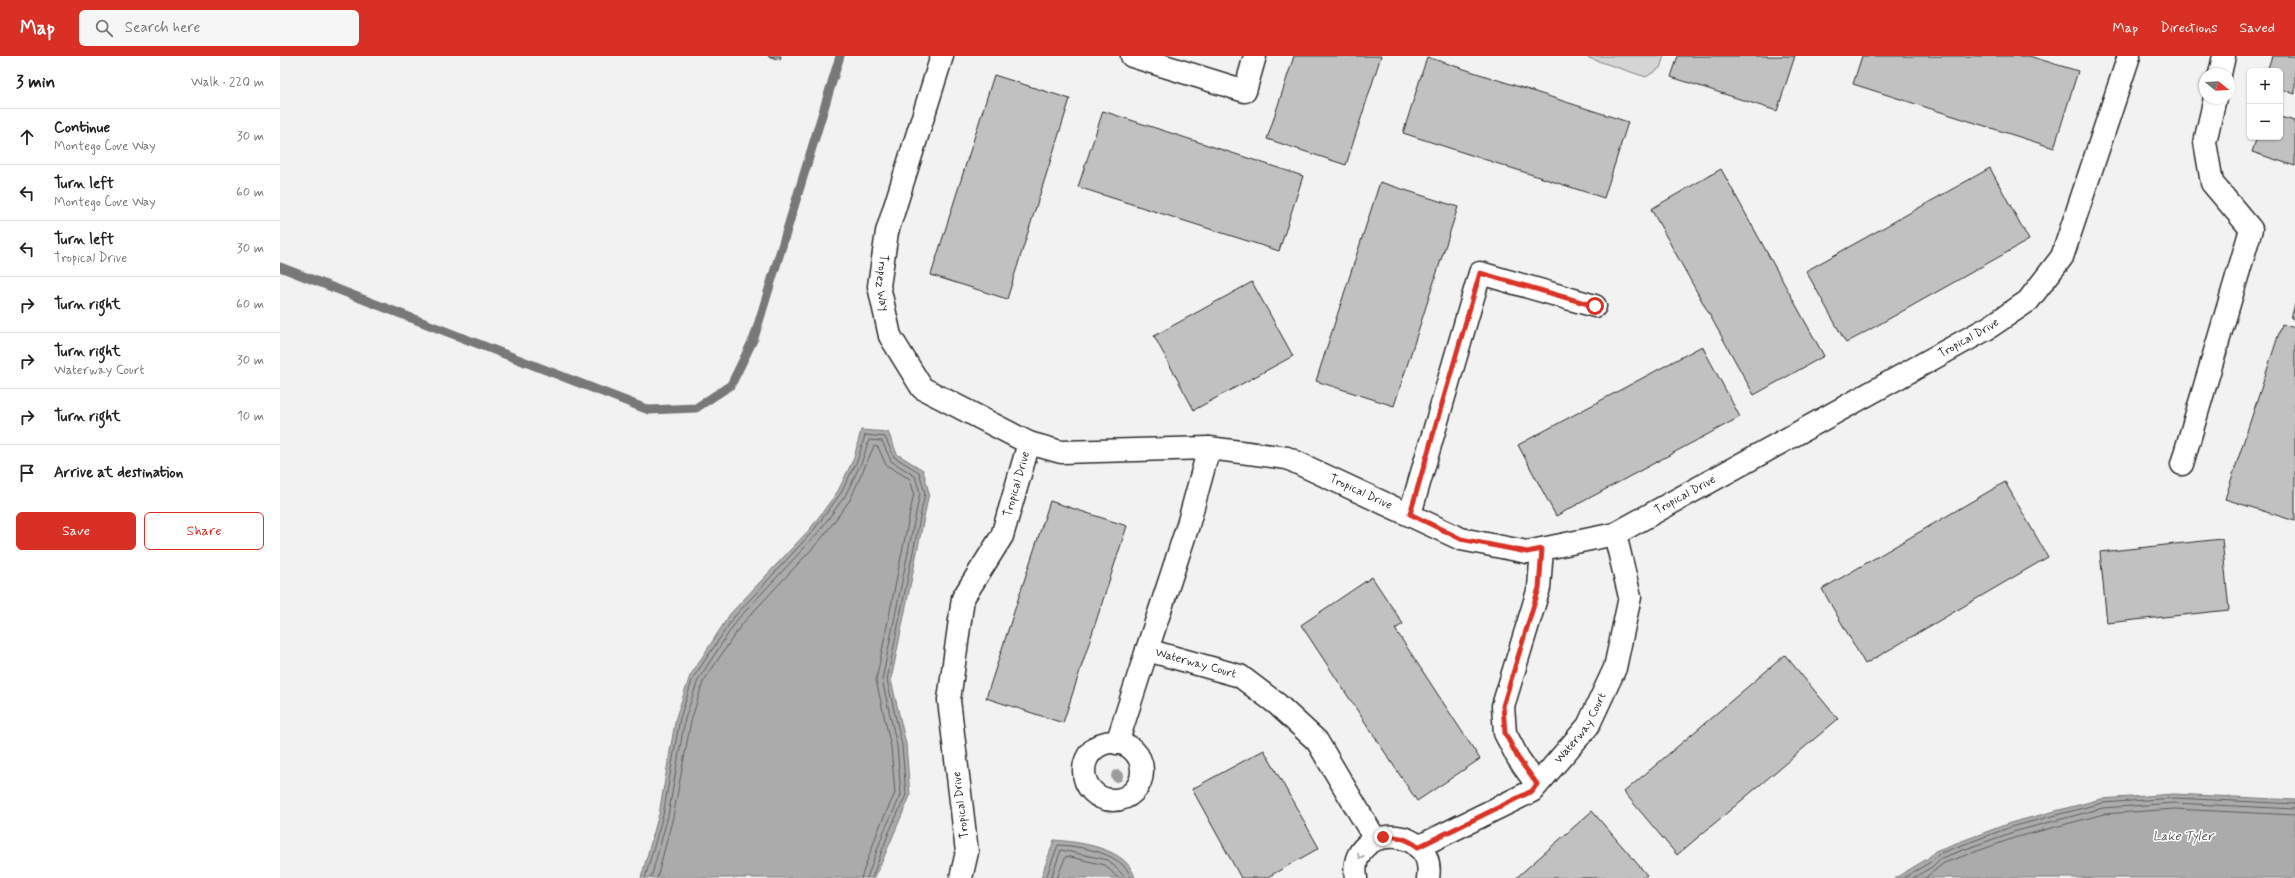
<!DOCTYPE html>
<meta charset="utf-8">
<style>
:root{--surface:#fff;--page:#f6f6f6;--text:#222;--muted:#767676;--line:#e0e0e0;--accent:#d93025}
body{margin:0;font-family:Mynerve,sans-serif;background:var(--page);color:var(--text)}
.controls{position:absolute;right:12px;top:12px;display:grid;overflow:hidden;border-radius:6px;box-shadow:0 1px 3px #0004}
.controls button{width:36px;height:36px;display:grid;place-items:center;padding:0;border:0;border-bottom:1px solid var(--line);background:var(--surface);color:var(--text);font:20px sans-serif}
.compass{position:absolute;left:1919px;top:12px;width:36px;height:36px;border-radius:50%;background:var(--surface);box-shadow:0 1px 3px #0004;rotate:108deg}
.stop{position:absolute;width:12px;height:12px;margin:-9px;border:3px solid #d93025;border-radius:50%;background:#fff}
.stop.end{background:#d93025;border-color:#fff;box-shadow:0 1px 4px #0008}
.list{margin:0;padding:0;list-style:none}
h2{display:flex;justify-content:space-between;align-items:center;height:52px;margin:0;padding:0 16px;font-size:17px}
h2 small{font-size:13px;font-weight:400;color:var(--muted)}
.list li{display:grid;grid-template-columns:26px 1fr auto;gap:12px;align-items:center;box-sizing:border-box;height:56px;padding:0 16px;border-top:1px solid var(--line)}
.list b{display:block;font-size:15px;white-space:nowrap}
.list p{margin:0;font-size:13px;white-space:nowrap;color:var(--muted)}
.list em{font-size:13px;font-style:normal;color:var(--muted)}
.actions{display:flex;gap:8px;padding:12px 16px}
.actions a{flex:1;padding:9px 0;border:1px solid var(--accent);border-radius:6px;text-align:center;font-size:14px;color:var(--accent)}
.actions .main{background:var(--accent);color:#fff}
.icon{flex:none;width:22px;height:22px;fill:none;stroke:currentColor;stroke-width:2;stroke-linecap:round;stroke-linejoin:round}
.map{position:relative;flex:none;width:2015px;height:822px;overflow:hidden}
header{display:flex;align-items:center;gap:24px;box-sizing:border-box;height:56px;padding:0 20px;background:var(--accent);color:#fff}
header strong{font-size:19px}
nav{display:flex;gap:22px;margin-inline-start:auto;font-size:14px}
.search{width:280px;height:36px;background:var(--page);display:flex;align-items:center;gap:10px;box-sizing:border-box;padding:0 14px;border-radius:6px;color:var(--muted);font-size:15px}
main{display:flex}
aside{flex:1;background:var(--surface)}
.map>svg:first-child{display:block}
</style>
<header>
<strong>Map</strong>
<div class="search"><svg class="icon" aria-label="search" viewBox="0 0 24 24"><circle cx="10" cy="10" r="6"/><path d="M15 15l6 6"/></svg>Search here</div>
<nav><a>Map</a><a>Directions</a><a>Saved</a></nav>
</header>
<main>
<aside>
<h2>3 min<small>Walk · 220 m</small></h2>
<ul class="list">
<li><svg class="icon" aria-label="ahead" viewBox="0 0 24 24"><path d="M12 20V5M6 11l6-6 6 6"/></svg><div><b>Continue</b><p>Montego Cove Way</p></div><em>30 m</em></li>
<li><svg class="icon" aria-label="left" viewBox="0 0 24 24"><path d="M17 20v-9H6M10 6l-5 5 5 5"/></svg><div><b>Turn left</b><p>Montego Cove Way</p></div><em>60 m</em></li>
<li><svg class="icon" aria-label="left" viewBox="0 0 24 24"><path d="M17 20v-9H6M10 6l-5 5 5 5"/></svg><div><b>Turn left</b><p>Tropical Drive</p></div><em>30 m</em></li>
<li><svg class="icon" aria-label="right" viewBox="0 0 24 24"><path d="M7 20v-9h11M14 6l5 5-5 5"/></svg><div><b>Turn right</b></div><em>60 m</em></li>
<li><svg class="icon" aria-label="right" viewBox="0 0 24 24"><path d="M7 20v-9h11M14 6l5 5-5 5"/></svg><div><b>Turn right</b><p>Waterway Court</p></div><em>30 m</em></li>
<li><svg class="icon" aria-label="right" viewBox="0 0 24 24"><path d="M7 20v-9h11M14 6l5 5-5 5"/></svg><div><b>Turn right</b></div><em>10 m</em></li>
<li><svg class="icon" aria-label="arrive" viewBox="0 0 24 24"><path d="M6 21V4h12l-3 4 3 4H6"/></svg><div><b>Arrive at destination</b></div></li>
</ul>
<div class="actions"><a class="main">Save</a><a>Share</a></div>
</aside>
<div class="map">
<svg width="2015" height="822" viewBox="0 0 2015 822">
<rect width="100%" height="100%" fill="#f2f2f2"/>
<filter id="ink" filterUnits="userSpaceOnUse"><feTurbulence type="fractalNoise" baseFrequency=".025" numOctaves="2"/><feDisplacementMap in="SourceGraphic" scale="8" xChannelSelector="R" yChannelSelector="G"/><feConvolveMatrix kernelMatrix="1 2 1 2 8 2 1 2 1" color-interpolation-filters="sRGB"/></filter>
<g filter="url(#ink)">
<path fill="#d5d5d5" stroke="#808080" d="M 1303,0 L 1384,0 L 1380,12 L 1366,21 Z"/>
<g fill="#ababab" stroke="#787878">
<path d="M 581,374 L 608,376 L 617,398 L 643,414 L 649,437 L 611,624 L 626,688 L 630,740 L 595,822 L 361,822 L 379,758 L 396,661 L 410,620 L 450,558 L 530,473 L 558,435 L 574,402 Z"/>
<path d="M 1894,738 L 2015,744 L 2015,822 L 1615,822 L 1647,803 L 1655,795 L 1730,767 L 1821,743 Z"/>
<path d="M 774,784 C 800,786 848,792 855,822 L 761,822 Z"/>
</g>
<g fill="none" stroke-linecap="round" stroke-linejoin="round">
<g stroke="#5e5e5e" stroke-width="1">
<path d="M 365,822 L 383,759 L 400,662 L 413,622 L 454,561 L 533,475 L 561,437 L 578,403 L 585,379 L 605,381 L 614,401 L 639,416 L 645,437 L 607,624 L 622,689 L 626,739 L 609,776 L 592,822"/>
<path d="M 371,822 L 388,760 L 405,663 L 418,624 L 457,564 L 537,478 L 565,440 L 582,405 L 589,384 L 602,385 L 611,405 L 635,420 L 640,437 L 602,624 L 617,690 L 621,739 L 604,775 L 587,822"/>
<path d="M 377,822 L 393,761 L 411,665 L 423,626 L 462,568 L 542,482 L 570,444 L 594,390 L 598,391 L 606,409 L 630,423 L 634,437 L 596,624 L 611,691 L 615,737 L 599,772 L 581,822"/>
<path d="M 766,822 L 778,789 C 799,790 845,797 851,822"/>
<path d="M 771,822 L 781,794 L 828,804 L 846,822"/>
<path d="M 777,822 L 786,800 L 825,809 L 838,822"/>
<path d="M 1623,822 L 1649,807 L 1658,798 L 1731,771 L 1822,747 L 1894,742 L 2015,748"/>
<path d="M 1633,822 L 1652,811 L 1661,802 L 1733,776 L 1823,752 L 1894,747 L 2015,753"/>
<path d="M 1645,822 L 1664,807 L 1734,782 L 1824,758 L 1894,753 L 2015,759"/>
</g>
<path stroke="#787878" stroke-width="9" d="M 0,211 L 369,354 L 416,352 L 451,329 L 474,282 L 560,0"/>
</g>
<g fill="#c1c1c1" stroke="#2b2b2b">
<path d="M 488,0 L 501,0 L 500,4 Z"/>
<path d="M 1014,0 L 1101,0 L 1066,109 L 987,83 Z"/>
<path d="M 1398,0 L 1515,0 L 1497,55 L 1391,21 Z"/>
<path d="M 1582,0 L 1749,0 L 1798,15 L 1774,92 L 1573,28 Z"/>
<path d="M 1992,0 L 2015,0 L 2015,38 L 2000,33 L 2000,15 L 1987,15 Z"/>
<path d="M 1147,1 L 1348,66 L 1324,142 L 1123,77 Z"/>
<path d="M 714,19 L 790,43 L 727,243 L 651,219 Z"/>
<path d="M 823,55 L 1023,120 L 999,195 L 798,131 Z"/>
<path d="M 2000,61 L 2015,65 L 2015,110 L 1972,96 L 1977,81 L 2000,81 Z"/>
<path d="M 1710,112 L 1749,184 L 1566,287 L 1526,215 Z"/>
<path d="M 1441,113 L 1544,300 L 1474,339 L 1371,153 Z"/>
<path d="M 1100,126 L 1178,151 L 1114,350 L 1036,325 Z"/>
<path d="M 972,226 L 1013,300 L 914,354 L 874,280 Z"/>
<path d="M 2015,248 L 2015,263 L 2011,262 Z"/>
<path d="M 2002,268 L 2015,272 L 2015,465 L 1945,443 Z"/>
<path d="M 1422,290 L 1460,361 L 1276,460 L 1238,389 Z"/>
<path d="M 1725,426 L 1768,501 L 1585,608 L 1542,533 Z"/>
<path d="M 770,445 L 847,470 L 783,667 L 706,642 Z"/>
<path d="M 1942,483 L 1949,554 L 1827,567 L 1820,496 Z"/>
<path d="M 1092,521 L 1123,568 L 1115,573 L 1200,703 L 1137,745 L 1021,569 Z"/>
<path d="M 1505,599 L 1558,663 L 1397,799 L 1344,736 Z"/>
<path d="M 984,694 L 1039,792 L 986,822 L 961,822 L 912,733 Z"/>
<path d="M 1312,755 L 1367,819 L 1363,822 L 1236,822 Z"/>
</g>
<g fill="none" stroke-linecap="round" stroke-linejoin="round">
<defs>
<g id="minor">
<path id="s1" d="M 662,0 L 607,176 L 599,230 L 610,280 L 642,332 L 749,387"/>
<path d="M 852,0 L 965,35 L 975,0"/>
<path d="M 1940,18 L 1944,0"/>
<path id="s2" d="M 929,392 L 908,469 L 867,594 L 960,620 L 997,648 L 1037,685 L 1095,783"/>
<path d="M 1902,408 L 1971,173 L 1932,127 L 1925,86 L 1935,42"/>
<path d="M 1130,458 L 1200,217 L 1315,250"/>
<circle cx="833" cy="715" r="29"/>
<path d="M 837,687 L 867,594"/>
<path d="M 1257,729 L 1238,702 L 1225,677 L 1223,650 L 1259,532 L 1262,493"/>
<path id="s3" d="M 1138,791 L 1252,735 L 1308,670 L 1335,612 L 1350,541 L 1335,478"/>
<path id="s4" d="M 681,822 L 687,796 L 669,644 L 683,542 L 722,480 L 749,387 L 781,396 L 929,392 L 1007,402 L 1181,483 L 1247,496 L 1335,478 L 1708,272 L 1748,245 L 1782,201 L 1849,0"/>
<path d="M 1076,822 C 1067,766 1157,768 1148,822"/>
</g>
</defs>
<use href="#minor" stroke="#2b2b2b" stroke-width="25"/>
<use href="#minor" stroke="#fff" stroke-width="22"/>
</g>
<circle fill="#9c9c9c" cx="837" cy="720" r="6"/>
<defs><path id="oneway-chevron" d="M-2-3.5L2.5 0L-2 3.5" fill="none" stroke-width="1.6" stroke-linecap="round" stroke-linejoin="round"/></defs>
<use stroke="#a0a0a0" href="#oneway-chevron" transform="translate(1080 800) rotate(117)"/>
</g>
<g fill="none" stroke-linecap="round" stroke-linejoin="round" filter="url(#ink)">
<path stroke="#d93025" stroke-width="5" d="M 1103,781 C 1118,780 1126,782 1138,791 L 1252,735 L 1257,728 L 1238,702 L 1225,677 L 1223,650 L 1259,532 L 1262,493 L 1247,496 L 1181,483 L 1130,458 L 1200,217 L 1315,250"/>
</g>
<g text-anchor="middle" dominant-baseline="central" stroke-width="3" stroke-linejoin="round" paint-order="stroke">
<g font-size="12" fill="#2b2b2b" stroke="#fff">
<text stroke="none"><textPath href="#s1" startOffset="236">Tropez Way</textPath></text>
<text stroke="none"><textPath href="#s4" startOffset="1466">Tropical Drive</textPath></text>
<text stroke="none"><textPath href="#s4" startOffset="410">Tropical Drive</textPath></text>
<text stroke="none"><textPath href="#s4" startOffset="794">Tropical Drive</textPath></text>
<text stroke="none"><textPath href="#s4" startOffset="1142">Tropical Drive</textPath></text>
<text stroke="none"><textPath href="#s2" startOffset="262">Waterway Court</textPath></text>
<text stroke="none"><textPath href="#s3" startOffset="207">Waterway Court</textPath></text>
<text transform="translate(681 749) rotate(-97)">Tropical Drive</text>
</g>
<g font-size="13" font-style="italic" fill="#585858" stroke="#fff">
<text x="1903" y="780">Lake Tyler</text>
</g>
</g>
</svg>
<div class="controls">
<button>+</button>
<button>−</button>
</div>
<svg class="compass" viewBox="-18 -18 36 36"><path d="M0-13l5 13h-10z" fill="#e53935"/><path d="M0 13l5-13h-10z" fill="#767676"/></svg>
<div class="stop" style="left:1315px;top:250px"></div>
<div class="stop end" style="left:1103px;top:781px"></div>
</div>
</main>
